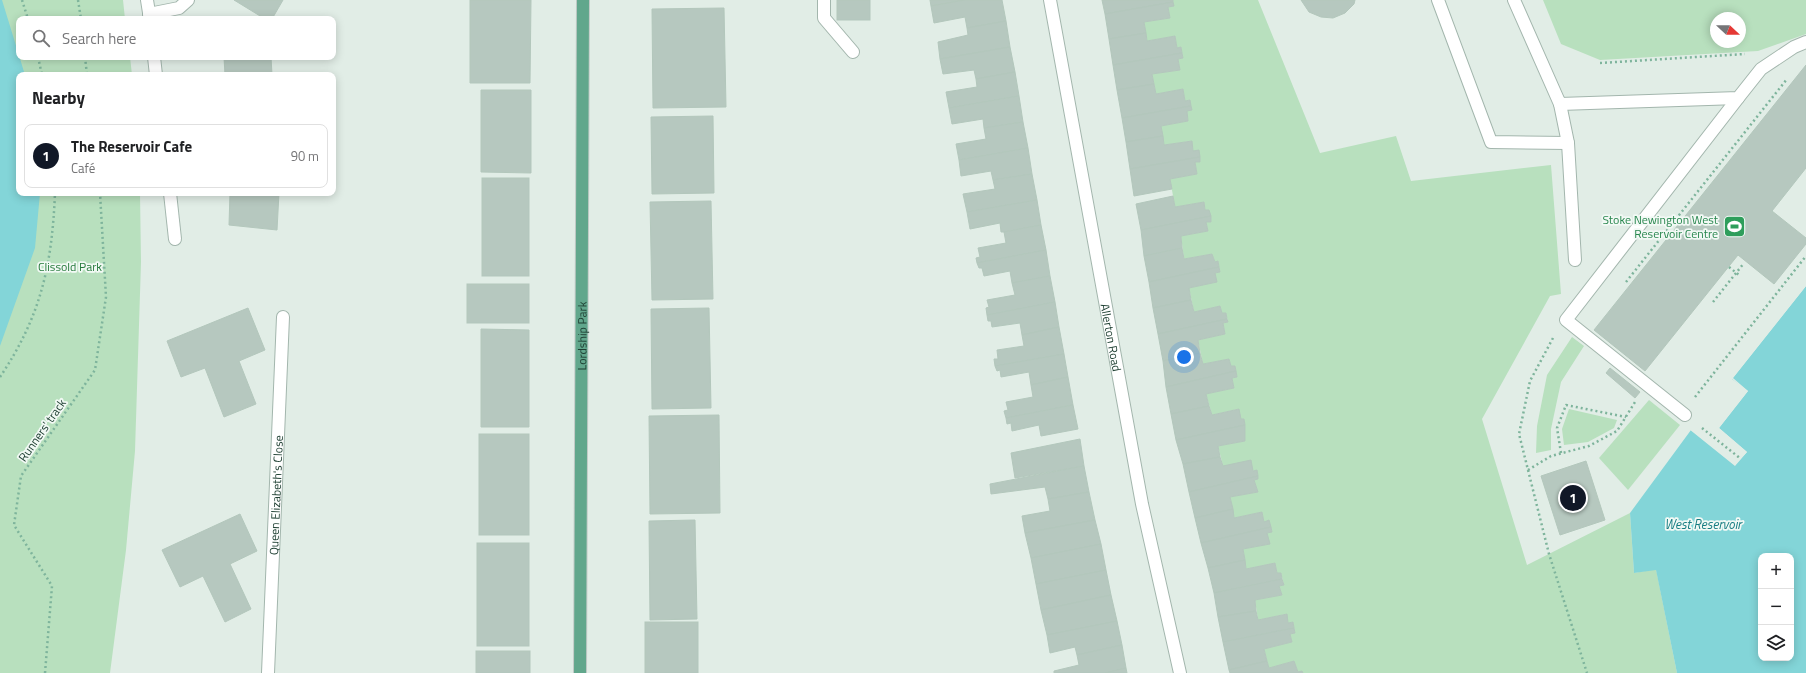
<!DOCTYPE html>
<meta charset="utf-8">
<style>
:root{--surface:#fff;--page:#f2f2f2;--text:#202124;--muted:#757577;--line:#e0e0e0;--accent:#111827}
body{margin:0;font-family:"Titillium Web",sans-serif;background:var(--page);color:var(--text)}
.controls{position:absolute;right:12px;bottom:12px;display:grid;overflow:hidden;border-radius:8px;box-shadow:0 2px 10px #0003}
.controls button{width:36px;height:36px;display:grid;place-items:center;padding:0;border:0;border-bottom:1px solid var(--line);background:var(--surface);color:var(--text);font:20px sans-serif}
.compass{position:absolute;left:1710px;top:12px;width:36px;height:36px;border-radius:50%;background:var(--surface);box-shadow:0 2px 10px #0003;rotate:112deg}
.you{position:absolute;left:1184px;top:357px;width:14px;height:14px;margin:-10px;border:3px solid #fff;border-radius:50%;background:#1a73e8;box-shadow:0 0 0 6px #1a73e833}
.badge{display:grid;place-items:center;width:26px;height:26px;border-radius:50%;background:var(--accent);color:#fff;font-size:13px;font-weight:700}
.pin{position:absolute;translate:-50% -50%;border:2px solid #fff;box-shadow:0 1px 4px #0006}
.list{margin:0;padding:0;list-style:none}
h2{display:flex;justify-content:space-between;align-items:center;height:52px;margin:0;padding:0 16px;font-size:17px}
h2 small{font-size:13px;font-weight:400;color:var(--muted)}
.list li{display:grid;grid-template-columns:26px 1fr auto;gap:12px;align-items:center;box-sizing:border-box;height:64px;margin:0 8px 8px;padding:0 8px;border:1px solid var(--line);border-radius:8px}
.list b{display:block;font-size:15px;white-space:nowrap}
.list p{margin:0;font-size:13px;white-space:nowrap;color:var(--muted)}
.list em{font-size:13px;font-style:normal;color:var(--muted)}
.icon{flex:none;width:22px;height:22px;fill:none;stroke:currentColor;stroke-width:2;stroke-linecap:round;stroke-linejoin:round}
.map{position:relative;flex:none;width:1806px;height:673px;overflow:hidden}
.search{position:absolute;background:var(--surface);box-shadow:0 2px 10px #0003;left:16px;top:16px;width:320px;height:44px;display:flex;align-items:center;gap:10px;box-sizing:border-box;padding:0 14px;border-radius:8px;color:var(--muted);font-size:15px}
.panel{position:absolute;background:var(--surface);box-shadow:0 2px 10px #0003;left:16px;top:72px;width:320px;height:124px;border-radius:8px}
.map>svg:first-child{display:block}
</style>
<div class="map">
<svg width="1806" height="673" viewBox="0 0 1806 673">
<rect width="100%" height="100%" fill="#e1ede6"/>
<g fill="#b8e0be" fill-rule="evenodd">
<path d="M 0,0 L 123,0 L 125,19 L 19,19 L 19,57 L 130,57 L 132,75 L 19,75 L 19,193 L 140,193 L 141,262 L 135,451 L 126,550 L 110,673 L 0,673 Z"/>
<path d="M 1173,0 L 1258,0 L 1320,153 L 1396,136 L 1411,181 L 1551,165 L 1561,294 L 1550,296 L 1482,419 L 1527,565 L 1630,513 L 1634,573 L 1656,569 L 1677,673 L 1303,673 L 1298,672 L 1294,661 L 1269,668 L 1264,649 L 1292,642 L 1290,634 L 1295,633 L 1293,622 L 1288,623 L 1286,614 L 1258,620 L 1255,600 L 1282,595 L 1279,586 L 1284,585 L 1281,573 L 1277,573 L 1275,563 L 1246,569 L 1243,549 L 1269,544 L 1267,533 L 1272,531 L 1269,521 L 1264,522 L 1262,512 L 1234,518 L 1230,497 L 1258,492 L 1254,480 L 1258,479 L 1257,471 L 1223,466 L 1218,446 L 1245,441 L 1244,419 L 1241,419 L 1238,409 L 1212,415 L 1206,394 L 1234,388 L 1232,378 L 1237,377 L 1235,366 L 1231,366 L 1229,359 L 1203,364 L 1198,340 L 1225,334 L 1223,323 L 1228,322 L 1226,313 L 1222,313 L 1220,306 L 1194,312 L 1189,288 L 1216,282 L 1215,273 L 1220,272 L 1218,261 L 1215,262 L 1212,254 L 1184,259 L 1181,236 L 1208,231 L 1206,222 L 1211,222 L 1209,210 L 1205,210 L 1204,202 L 1175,207 L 1170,179 L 1197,174 L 1195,162 L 1200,161 L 1200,157 L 1193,151 L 1191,141 L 1164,145 L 1161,126 L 1188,121 L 1187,111 L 1190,100 L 1185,101 L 1183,89 L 1156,94 L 1152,74 L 1180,70 L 1178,59 L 1183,58 L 1181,47 L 1177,48 L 1175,36 L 1147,41 L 1144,22 L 1170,18 L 1168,7 L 1173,6 Z"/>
<path d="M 1543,0 L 1806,0 L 1806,34 L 1758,51 L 1600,60 L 1561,44 ZM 1716,18 L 1740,18 L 1740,42 L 1716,42 Z"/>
<path d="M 1572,337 L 1584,346 L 1561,382 L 1551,429 L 1551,450 L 1536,453 L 1537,426 L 1547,375 Z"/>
<path d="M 1649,400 L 1680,425 L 1628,490 L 1599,458 Z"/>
<path d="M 1569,409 L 1617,420 L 1614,428 L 1588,442 L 1564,445 L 1562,429 Z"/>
</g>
<g fill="#83d5d8" fill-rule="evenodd">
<path d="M 0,0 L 2,0 L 25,75 L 19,75 L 19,193 L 40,193 L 35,248 L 0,346 Z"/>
<path d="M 1806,286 L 1806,673 L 1677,673 L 1656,570 L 1634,573 L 1630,513 L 1691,430 L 1735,465 L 1747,452 L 1719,428 L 1748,391 L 1732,379 ZM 1761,556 L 1791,556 L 1791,658 L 1761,658 Z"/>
</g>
<path fill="#e1ede6" d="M 1804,284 L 1806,284 L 1806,286 L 1733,378 L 1748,391 L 1719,428 L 1747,452 L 1735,466 L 1689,429 L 1692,429 L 1735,463 L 1744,452 L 1717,429 L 1746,391 L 1731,378 Z"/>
<g fill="#b6c8bf" stroke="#b3c7bc">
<path d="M 234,0 L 283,0 L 272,19 L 265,19 Z"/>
<path d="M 470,0 L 531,0 L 530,83 L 470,83 Z"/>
<rect x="837" y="0" width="33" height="20"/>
<path d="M 930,0 L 965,0 L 931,6 Z"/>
<path d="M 965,0 L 1002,0 L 1006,21 L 967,28 L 965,17 L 934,23 L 931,6 Z"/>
<path d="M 1102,0 L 1173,0 L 1173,2 L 1105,14 Z"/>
<path d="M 1301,0 L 1355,0 L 1354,4 L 1345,13 L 1333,18 L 1321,17 L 1309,12 Z"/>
<path d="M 1173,2 L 1174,6 L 1168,7 L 1170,18 L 1144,22 L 1146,33 L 1109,39 L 1105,14 Z"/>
<path d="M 724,8 L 726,107 L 653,108 L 652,9 Z"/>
<path d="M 1006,21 L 1010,47 L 940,59 L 938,42 L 968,35 L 967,28 Z"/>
<path d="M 1146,33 L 1147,41 L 1175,36 L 1177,48 L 1181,47 L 1182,53 L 1113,65 L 1109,39 Z"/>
<path d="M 1010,47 L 1015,72 L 976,79 L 974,70 L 943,74 L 940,59 Z"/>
<path d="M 1182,53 L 1183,58 L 1178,59 L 1180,70 L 1152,74 L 1154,84 L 1117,90 L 1113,65 Z"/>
<path d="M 224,57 L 271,57 L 272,75 L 225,75 Z"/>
<path d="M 1806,65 L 1806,168 L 1772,211 L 1806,238 L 1806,244 L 1774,284 L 1738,255 L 1645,371 L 1594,330 Z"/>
<path d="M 1015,72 L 1019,96 L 949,108 L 946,92 L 977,87 L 976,79 Z"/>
<path d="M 1154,84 L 1156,94 L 1183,89 L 1185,101 L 1190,100 L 1191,106 L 1122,118 L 1117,90 Z"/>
<path d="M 481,90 L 531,90 L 531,173 L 481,172 Z"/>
<path d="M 1019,96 L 1023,122 L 984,128 L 983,119 L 952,124 L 949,108 Z"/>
<path d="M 1191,106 L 1192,110 L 1187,111 L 1188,121 L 1161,126 L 1163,136 L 1126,142 L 1122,118 Z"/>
<path d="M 713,116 L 714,193 L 652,194 L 651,117 Z"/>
<path d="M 1023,122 L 1028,148 L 959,160 L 956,144 L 986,139 L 984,128 Z"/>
<path d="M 1163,136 L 1164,145 L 1192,141 L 1193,151 L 1199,150 L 1200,157 L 1130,169 L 1126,142 Z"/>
<path d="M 1028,148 L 1032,174 L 993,180 L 991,171 L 961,176 L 959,160 Z"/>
<path d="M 1200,157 L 1200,162 L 1195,162 L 1197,174 L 1170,179 L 1172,189 L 1134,196 L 1130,169 Z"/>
<path d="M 1032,174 L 1037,200 L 967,212 L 963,194 L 995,189 L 993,180 Z"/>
<rect x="482" y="178" width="47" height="98"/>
<path d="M 230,193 L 279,193 L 277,230 L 229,225 Z"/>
<path d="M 1173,196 L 1175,207 L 1204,202 L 1205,210 L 1209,210 L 1211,216 L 1141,230 L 1136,204 Z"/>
<path d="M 1037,200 L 1041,225 L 1004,232 L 1001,232 L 1000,223 L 970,229 L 967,212 Z"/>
<path d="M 711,201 L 713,299 L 652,300 L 650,202 Z"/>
<path d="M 1211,216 L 1211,222 L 1206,222 L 1208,231 L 1181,236 L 1182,248 L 1144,256 L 1141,230 Z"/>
<path d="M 1041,225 L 1046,250 L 977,263 L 976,258 L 980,257 L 978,248 L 1006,243 L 1004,232 Z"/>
<path d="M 1182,248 L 1184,259 L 1212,254 L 1215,262 L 1218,261 L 1219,267 L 1149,282 L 1144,256 Z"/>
<path d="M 1046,250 L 1050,276 L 1012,283 L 1010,271 L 984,276 L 982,268 L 979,268 L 977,263 Z"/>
<path d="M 1219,267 L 1220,272 L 1215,273 L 1217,282 L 1189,288 L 1191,300 L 1153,308 L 1149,282 Z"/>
<path d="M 1050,276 L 1055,302 L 987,315 L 986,308 L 989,307 L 987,300 L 1015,295 L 1012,283 Z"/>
<rect x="467" y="284" width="62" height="39"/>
<path d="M 1191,300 L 1194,312 L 1220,306 L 1222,313 L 1226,313 L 1227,319 L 1158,334 L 1153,308 Z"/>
<path d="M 1055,302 L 1059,327 L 1022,335 L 1020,323 L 992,327 L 991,321 L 988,321 L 987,315 Z"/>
<path d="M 248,308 L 265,350 L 239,361 L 256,404 L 224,417 L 205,368 L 181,377 L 167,341 Z"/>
<path d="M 709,308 L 711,408 L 652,409 L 651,309 Z"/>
<path d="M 1227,319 L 1228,322 L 1223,323 L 1225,334 L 1198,340 L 1200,353 L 1163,361 L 1158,334 Z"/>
<path d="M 1059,327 L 1064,354 L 995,366 L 994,359 L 998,359 L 997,350 L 1024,346 L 1022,335 Z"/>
<path d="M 481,329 L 529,330 L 529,427 L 481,427 Z"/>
<path d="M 1200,353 L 1203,364 L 1229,359 L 1231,366 L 1235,366 L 1236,371 L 1166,387 L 1163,361 Z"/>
<path d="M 1064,354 L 1068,377 L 1031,385 L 1029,372 L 1001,377 L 1000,370 L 997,371 L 995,366 Z"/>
<path d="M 1610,368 L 1640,392 L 1635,398 L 1606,373 Z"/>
<path d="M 1236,371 L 1237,377 L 1232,378 L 1234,388 L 1206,394 L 1209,406 L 1171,414 L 1166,387 Z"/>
<path d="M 1068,377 L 1073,405 L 1006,418 L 1004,411 L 1008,410 L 1006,402 L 1033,397 L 1031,385 Z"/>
<path d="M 1073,405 L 1078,429 L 1041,436 L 1039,425 L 1012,431 L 1011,423 L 1007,424 L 1006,418 Z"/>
<path d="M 1209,406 L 1212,415 L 1239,409 L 1241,419 L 1244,419 L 1245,425 L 1176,440 L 1171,414 Z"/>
<path d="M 719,415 L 720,513 L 650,514 L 649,416 Z"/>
<path d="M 1245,425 L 1245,441 L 1218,446 L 1220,457 L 1183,464 L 1176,440 Z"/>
<rect x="479" y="434" width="50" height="101"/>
<path d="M 1080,439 L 1084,466 L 1015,478 L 1011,453 Z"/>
<path d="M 1220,457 L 1223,466 L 1251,460 L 1253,471 L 1257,470 L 1258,476 L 1189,492 L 1183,464 Z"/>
<path d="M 1586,461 L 1605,520 L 1560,535 L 1541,476 Z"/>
<path d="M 1084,466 L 1089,492 L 1048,499 L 1045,487 L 991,494 L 990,484 Z"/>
<path d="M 1258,476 L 1258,479 L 1254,480 L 1258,492 L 1230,497 L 1233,509 L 1195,518 L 1189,492 Z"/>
<path d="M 1089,492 L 1095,520 L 1025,533 L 1022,516 L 1050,511 L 1048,499 Z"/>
<path d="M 1233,509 L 1234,518 L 1262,512 L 1264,522 L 1269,520 L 1271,527 L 1201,543 L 1195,518 Z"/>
<path d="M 240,514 L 257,551 L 230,564 L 251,609 L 225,622 L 203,576 L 180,587 L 162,550 Z"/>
<path d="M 695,520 L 697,619 L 650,620 L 649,521 Z"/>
<path d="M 1095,520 L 1101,544 L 1031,558 L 1025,533 Z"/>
<path d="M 1271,527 L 1272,532 L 1267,533 L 1270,544 L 1243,549 L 1245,560 L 1208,568 L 1201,543 Z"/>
<rect x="477" y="543" width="52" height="103"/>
<path d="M 1101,544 L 1106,570 L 1036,584 L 1031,558 Z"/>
<path d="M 1245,560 L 1246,569 L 1275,563 L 1277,573 L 1281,573 L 1282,579 L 1214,593 L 1208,568 Z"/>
<path d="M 1106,570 L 1111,595 L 1041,610 L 1036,584 Z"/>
<path d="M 1282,579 L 1284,585 L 1279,586 L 1282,595 L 1255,600 L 1256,611 L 1218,617 L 1214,593 Z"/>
<path d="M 1111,595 L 1117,621 L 1047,635 L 1041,610 Z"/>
<path d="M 1256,611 L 1258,620 L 1287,614 L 1288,623 L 1293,622 L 1294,628 L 1223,642 L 1218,617 Z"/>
<path d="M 1117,621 L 1122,645 L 1077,655 L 1075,647 L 1050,653 L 1047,635 Z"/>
<rect x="645" y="622" width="53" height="51"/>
<path d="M 1294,628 L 1295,633 L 1290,634 L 1292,642 L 1264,649 L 1267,661 L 1229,670 L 1223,642 Z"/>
<path d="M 1122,645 L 1126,668 L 1105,673 L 1054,673 L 1054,671 L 1079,665 L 1077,655 Z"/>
<rect x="476" y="651" width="54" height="22"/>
<path d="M 1267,661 L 1269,668 L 1294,661 L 1298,672 L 1302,671 L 1303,673 L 1230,673 L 1229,670 Z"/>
<path d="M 1126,668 L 1127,673 L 1105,673 Z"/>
</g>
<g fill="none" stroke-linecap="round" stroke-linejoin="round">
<defs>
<g id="minor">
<path d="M 147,0 L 150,19"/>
<path d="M 824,0 L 824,18 L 853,52"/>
<path id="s1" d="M 1050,0 L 1142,504 L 1180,673"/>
<path d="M 1438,0 L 1491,142 L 1568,143"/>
<path d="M 1514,0 L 1560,104 L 1738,98 L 1761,69 L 1794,47 L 1806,42"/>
<path d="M 149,14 L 179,8 L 188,0"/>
<path d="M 154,57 L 156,75"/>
<path d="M 1560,104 L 1568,143 L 1575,260"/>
<path d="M 170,193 L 175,239"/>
<path d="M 1685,415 L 1566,320 L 1738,98"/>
<path id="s2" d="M 268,673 L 283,317"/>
</g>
<g id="major">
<path id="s3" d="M 580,673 L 583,0"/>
</g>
</defs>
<use href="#minor" stroke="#a3b6ad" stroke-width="14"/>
<use href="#major" stroke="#c0cac6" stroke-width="14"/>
<g stroke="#7eb49c" stroke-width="2.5" stroke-dasharray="2 3" stroke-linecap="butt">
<path d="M 22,0 L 28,19"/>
<path d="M 78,0 L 81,19"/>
<path d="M 38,57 L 42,75"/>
<path d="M 85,57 L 87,75"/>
<path d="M 1600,63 L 1745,54"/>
<path d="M 1729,267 L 1739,275"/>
<path d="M 1626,282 L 1787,79"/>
<path d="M 1713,302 L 1744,263"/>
<path d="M 1553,338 L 1530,381 L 1519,434 L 1549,554 L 1587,673"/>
<path d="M 0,377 C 41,316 52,265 55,193"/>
<path d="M 1695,397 L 1806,256"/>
<path d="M 1702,428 L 1741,459"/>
<path d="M 1561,453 L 1557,428 L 1566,405 L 1626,417"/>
<path d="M 1528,470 L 1551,456 L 1589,446 L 1617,431 L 1635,402"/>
<path d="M 45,673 L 52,586 L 14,525 L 21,476 L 95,370 L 106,297 L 100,193"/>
</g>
<use href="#minor" stroke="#fff" stroke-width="12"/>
<use href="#major" stroke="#61a78c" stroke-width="12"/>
</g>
<defs>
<symbol id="stadium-square" viewBox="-11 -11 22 22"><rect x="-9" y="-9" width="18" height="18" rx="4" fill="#2e9e5b" stroke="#f2f9f5"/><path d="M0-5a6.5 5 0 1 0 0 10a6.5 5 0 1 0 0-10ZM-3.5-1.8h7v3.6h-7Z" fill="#fff"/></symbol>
</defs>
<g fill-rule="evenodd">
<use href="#stadium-square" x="1722" y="214" width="25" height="25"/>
</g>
<g text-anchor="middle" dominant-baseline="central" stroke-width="3.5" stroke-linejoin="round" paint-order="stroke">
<g font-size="12" fill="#27864d" stroke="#f2f9f5" text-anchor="end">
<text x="1718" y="219">Stoke Newington West<tspan x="1718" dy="14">Reservoir Centre</tspan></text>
</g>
<g font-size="12" fill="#267a3c" stroke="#f2f9f5">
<text x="70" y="266">Clissold Park</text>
</g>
<g font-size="12" fill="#1f4033" stroke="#f2f9f5">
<text stroke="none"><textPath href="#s3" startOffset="337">Lordship Park</textPath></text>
<text stroke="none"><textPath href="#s1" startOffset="343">Allerton Road</textPath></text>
<text transform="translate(42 430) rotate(-55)">Runners' track</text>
<text stroke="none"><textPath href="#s2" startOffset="178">Queen Elizabeth's Close</textPath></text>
</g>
<g font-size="13" font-style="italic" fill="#147c81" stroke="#f2f9f5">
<text x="1703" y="524">West Reservoir</text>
</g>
</g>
</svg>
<div class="controls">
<button>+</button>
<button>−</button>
<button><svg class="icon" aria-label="layers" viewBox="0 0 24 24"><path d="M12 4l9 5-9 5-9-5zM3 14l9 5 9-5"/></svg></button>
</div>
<svg class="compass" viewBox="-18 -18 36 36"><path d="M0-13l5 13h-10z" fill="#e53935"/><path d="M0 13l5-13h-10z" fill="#757577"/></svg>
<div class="you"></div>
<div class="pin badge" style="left:1573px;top:498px">1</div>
<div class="search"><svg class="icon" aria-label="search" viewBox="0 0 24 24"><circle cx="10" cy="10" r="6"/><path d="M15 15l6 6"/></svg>Search here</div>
<section class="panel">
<h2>Nearby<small></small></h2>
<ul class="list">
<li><span class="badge">1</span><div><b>The Reservoir Cafe</b><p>Café</p></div><em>90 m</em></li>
</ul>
</section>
</div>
